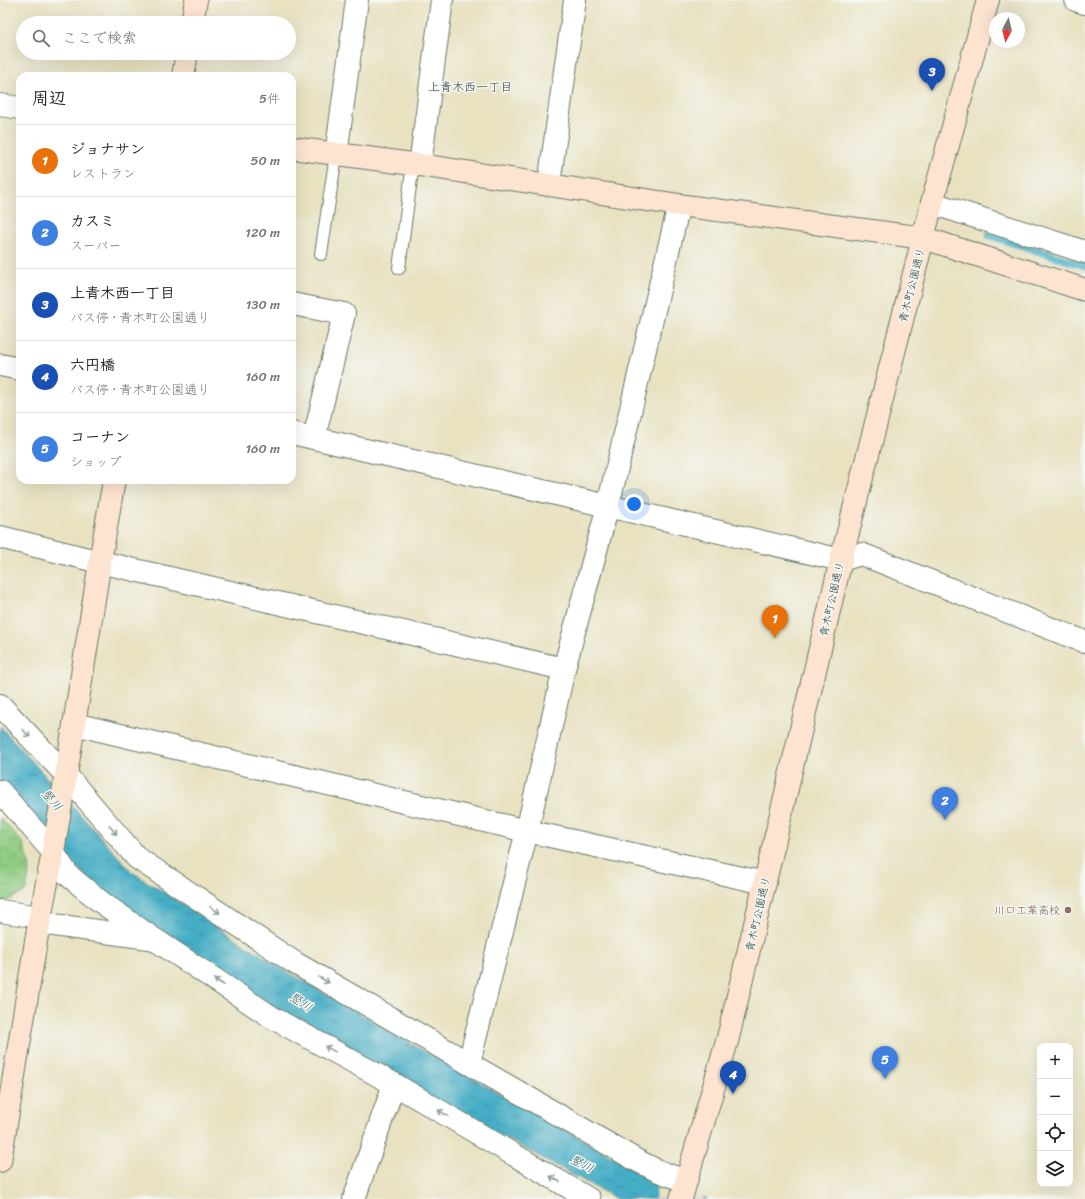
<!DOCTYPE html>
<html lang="ja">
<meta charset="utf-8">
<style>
:root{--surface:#fff;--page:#f2f2f2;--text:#202124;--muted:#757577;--line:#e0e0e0;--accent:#b5179e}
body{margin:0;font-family:Sriracha,"Klee One",sans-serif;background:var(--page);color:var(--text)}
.controls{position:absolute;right:12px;bottom:12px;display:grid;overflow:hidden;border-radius:8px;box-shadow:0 4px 16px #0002}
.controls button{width:36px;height:36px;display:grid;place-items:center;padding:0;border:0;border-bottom:1px solid var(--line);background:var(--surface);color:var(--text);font:20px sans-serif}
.compass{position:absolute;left:989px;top:12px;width:36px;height:36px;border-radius:50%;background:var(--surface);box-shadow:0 4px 16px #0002;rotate:187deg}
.you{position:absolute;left:634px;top:504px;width:14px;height:14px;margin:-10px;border:3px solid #fff;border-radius:50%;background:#1a73e8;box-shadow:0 0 0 6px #1a73e833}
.badge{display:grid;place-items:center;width:26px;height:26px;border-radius:50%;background:var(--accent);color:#fff;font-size:13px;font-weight:700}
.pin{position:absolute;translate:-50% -33px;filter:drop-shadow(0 1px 2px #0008)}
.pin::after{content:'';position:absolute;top:21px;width:14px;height:12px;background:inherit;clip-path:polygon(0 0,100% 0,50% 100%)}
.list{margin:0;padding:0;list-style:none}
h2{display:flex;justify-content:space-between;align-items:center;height:52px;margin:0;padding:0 16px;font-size:17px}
h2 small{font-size:13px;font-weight:400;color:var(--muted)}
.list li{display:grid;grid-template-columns:26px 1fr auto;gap:12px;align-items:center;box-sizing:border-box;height:72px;padding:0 16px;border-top:1px solid var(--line)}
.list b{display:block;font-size:15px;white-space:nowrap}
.list p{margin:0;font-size:13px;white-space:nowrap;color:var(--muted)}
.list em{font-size:13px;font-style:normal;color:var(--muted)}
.icon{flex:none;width:22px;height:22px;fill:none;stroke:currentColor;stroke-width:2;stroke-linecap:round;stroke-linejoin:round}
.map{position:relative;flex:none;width:1085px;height:1199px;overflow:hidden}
.search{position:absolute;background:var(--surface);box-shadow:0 4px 16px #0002;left:16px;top:16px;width:280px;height:44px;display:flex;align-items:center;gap:10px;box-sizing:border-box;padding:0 14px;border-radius:22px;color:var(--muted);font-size:15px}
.panel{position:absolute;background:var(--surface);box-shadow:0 4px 16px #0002;left:16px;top:72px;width:280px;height:412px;border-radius:12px}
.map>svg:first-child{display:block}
</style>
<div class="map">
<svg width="1085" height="1199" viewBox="0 0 1085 1199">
<defs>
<pattern id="park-crowns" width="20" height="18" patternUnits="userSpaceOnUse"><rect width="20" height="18" fill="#90cd83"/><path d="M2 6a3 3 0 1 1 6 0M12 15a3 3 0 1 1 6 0" fill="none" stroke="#75a86c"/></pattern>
<pattern id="water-ripples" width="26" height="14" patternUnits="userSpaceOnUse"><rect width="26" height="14" fill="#45adc5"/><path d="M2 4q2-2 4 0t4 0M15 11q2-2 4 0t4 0" fill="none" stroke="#398ea1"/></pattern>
</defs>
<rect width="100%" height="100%" fill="#f6f6f2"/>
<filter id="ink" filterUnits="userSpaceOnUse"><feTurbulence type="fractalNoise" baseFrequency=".025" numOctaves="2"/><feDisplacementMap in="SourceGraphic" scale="8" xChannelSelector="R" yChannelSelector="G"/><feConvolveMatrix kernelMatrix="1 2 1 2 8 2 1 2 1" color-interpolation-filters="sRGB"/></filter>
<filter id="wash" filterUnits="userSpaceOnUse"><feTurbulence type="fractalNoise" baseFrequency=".012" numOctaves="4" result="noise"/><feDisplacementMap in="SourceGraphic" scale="16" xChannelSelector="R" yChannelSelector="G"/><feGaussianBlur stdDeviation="0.9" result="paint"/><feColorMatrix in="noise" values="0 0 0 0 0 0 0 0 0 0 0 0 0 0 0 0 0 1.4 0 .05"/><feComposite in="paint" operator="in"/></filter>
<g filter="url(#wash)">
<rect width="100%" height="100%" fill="#e8e2c1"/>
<path fill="url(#park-crowns)" stroke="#58855c" d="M 0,818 L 23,843 L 30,867 L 26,891 L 7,901 L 0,900 Z"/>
<path fill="url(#water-ripples)" stroke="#32757c" d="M 0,726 L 132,872 L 283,969 L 427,1053 L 646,1175 L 707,1199 L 617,1199 L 283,1016 L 106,899 L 0,781 Z"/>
<path fill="#e8e2c1" d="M 659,1178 L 704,1196 L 703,1199 L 655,1199 Z"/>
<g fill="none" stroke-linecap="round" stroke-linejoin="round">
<path stroke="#45adc5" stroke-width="8" d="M 989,235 L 1085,266"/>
</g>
</g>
<g filter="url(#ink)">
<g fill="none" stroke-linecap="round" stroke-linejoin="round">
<defs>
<g id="lane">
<path d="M 321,254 L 336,155"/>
<path d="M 399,268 L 413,164"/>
</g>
<g id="street">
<path d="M 1076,0 L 1085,3"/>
<path d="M 0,105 L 20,108"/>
<path d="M 336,155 L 357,0"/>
<path d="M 420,165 L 442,0"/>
<path d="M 549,184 L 575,0"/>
<path d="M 932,203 L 1085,252"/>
<path d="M 292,304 L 344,314 L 314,438"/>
<path d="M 0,365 L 20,369"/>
<path d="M 292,433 L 841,560 L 861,554 L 1085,642"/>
<path d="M 0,537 L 100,562 L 564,669"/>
<path d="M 0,705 L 66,775 L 137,858 L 295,963 L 636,1160 L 656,1170 L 685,1181"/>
<path d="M 74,724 L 527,831 L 765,883"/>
<path d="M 0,791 L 53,852 L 68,875 L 101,902 L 154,939 L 273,1018 L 394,1084 L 589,1199"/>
<path d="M 0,911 L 40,917"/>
<path d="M 39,923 L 149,938"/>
<path d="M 469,1063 L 527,831 L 564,669 L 608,506 L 679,205"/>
<path d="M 354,1199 L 394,1084"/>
</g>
<g id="secondary">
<path d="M 192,23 L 196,0"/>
<path d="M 183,76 L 187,53"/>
<path d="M 292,148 L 420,165 L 679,205 L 924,238 L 1085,290"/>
<path d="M 0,1161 L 39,923 L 53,852 L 66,775 L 100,562 L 114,480"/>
<path d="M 681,1199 L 728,1038 L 841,560 L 932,203 L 988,0"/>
</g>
</defs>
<use href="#lane" stroke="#657765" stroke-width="14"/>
<use href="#street" stroke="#657765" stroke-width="24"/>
<use href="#secondary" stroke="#657765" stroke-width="24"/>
<use href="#lane" stroke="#fff" stroke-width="12"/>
<use href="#street" stroke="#fff" stroke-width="22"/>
<use href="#secondary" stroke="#fde4d0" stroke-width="22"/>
</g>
<defs><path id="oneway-shaft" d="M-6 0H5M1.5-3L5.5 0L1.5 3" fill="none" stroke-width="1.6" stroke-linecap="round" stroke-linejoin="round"/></defs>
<g stroke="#8f9e9a">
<use href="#oneway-shaft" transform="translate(26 733) rotate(48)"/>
<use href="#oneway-shaft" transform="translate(113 830) rotate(49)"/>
<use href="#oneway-shaft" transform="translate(215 910) rotate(34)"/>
<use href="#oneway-shaft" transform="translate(324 980) rotate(30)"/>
<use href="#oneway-shaft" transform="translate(219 982) rotate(-147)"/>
<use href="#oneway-shaft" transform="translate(330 1049) rotate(-151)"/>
<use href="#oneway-shaft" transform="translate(443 1113) rotate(-150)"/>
<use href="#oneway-shaft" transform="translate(555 1179) rotate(-150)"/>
</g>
</g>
<circle fill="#8d6e63" stroke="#f6f6f2" stroke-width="1.5" cx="1068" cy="910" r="4"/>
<g text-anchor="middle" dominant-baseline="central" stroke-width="3" stroke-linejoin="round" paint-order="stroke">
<g font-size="11" fill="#1f3d34" stroke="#f6f6f2">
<text transform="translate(912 285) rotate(-76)">青木町公園通り</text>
<text transform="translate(832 599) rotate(-77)">青木町公園通り</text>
<text transform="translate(758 914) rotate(-77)">青木町公園通り</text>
</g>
<g font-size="11" fill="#785e54" stroke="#f6f6f2" text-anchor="end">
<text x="1060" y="910">川口工業高校</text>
</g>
<g font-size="12" fill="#1f3d34" stroke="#f6f6f2">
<text x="470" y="87">上青木西一丁目</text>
</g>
<g font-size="12" font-style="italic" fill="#2a5f60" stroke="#f6f6f2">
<text transform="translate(52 800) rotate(48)">竪川</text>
<text transform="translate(301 1002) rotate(32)">竪川</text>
<text transform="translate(582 1164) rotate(27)">竪川</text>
</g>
</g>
</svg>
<div class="controls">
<button>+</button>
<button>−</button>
<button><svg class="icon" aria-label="locate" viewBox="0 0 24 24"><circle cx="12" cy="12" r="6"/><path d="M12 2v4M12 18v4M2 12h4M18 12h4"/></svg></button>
<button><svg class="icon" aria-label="layers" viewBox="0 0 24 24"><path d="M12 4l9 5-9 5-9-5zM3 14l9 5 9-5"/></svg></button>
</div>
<svg class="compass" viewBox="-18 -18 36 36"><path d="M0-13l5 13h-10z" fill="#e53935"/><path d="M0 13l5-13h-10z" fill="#757577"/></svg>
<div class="you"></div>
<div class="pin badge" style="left:775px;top:638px;background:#e8710a">1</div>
<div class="pin badge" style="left:945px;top:820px;background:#3f7fe0">2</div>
<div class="pin badge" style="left:932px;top:91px;background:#1a4fb4">3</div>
<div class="pin badge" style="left:733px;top:1094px;background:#1a4fb4">4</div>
<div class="pin badge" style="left:885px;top:1079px;background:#3f7fe0">5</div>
<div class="search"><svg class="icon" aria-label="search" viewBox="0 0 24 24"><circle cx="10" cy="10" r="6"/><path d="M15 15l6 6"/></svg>ここで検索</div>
<section class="panel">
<h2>周辺<small>5件</small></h2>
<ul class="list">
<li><span class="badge" style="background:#e8710a">1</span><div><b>ジョナサン</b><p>レストラン</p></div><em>50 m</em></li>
<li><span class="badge" style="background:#3f7fe0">2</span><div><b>カスミ</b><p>スーパー</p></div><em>120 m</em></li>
<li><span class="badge" style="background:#1a4fb4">3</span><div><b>上青木西一丁目</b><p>バス停 · 青木町公園通り</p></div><em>130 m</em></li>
<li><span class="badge" style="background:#1a4fb4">4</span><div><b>六円橋</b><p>バス停 · 青木町公園通り</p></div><em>160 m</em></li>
<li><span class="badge" style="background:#3f7fe0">5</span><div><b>コーナン</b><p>ショップ</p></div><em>160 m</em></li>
</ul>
</section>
</div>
